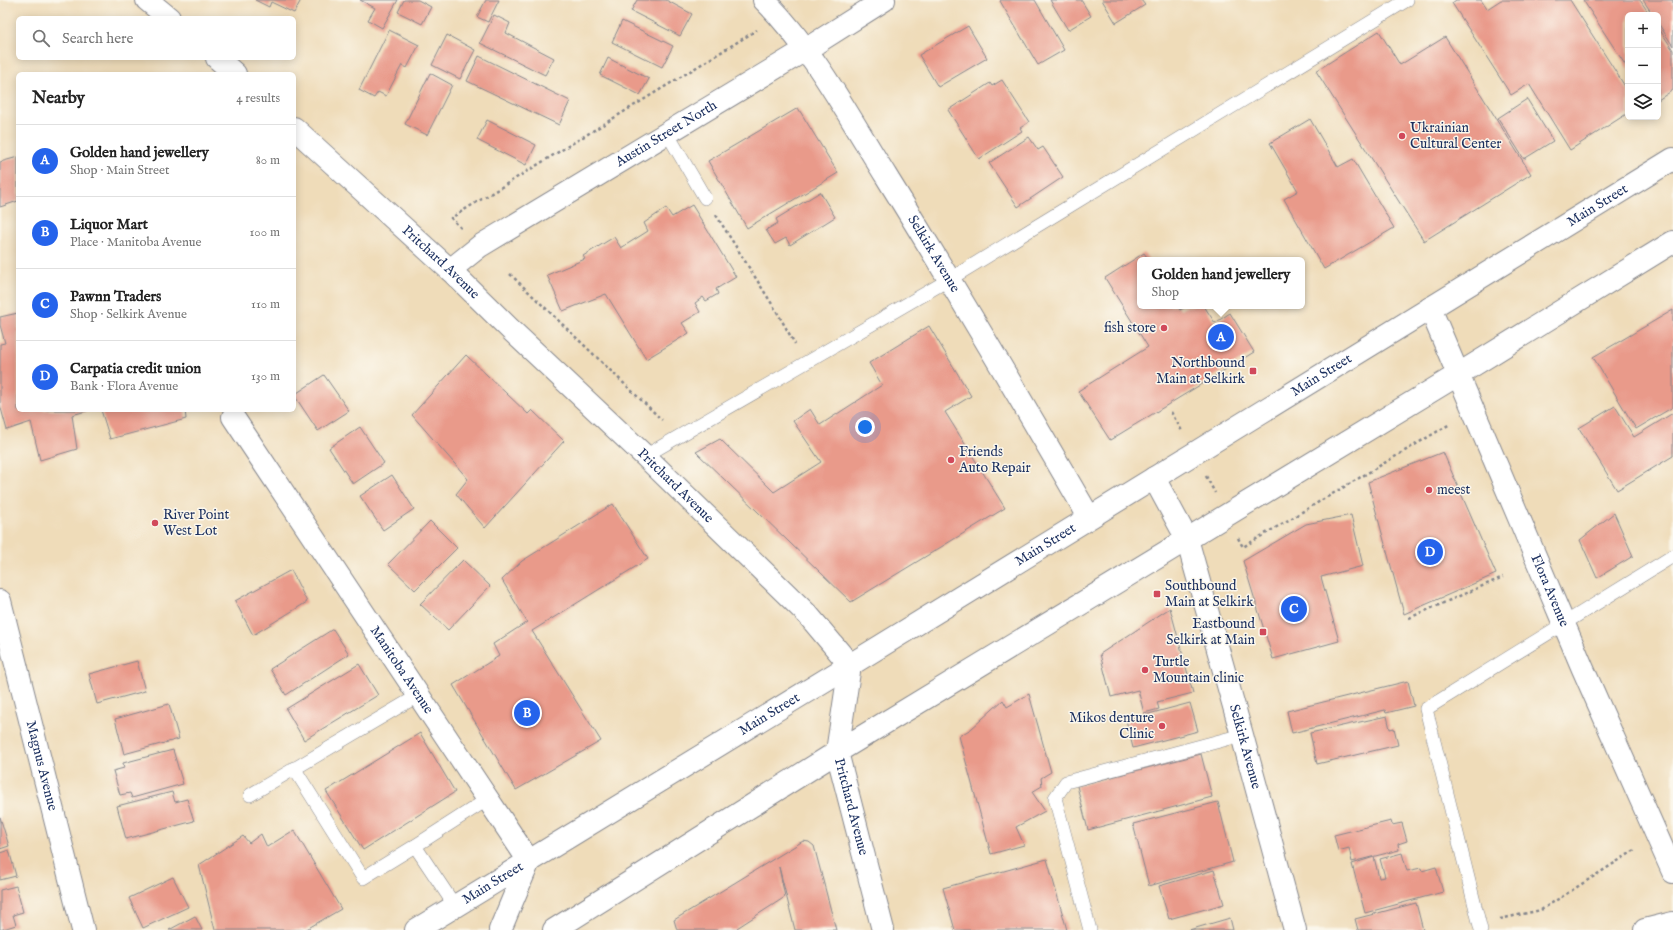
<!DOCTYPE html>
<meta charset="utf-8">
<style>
:root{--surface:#fff;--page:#f2f2f2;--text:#222;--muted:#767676;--line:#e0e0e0;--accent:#2563eb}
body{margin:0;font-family:"IM FELL English",serif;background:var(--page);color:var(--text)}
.controls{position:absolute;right:12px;top:12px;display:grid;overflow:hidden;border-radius:6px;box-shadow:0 2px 10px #0003}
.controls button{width:36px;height:36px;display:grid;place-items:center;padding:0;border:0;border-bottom:1px solid var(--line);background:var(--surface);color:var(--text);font:20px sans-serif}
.you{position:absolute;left:865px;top:427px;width:14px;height:14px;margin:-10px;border:3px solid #fff;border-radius:50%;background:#1a73e8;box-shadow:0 0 0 6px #1a73e833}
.badge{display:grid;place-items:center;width:26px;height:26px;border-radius:50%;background:var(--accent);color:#fff;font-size:13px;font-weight:700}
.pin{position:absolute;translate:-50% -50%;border:2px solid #fff;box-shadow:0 1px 4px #0006}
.popup{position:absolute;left:1137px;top:257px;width:168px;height:52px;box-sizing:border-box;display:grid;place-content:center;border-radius:6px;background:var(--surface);filter:drop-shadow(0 1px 3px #0005);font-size:13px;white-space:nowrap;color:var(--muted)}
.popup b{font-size:15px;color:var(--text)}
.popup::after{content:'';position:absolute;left:50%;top:100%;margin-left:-8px;border:8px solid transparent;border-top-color:var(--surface)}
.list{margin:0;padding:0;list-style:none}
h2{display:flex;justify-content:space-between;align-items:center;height:52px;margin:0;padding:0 16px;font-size:17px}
h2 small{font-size:13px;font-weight:400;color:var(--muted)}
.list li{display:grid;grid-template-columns:26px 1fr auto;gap:12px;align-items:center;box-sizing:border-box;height:72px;padding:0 16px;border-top:1px solid var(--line)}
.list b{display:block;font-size:15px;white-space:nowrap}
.list p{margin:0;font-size:13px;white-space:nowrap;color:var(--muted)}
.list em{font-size:13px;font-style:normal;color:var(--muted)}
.icon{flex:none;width:22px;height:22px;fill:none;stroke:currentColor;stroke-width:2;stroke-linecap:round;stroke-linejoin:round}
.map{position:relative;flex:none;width:1673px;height:930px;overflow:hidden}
.search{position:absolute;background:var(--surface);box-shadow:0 2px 10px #0003;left:16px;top:16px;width:280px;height:44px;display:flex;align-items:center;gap:10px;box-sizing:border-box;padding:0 14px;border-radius:6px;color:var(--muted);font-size:15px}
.panel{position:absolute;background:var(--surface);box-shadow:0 2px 10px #0003;left:16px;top:72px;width:280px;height:340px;border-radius:6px}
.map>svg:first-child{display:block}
</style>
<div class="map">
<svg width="1673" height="930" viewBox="0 0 1673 930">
<rect width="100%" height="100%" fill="#fbf7ec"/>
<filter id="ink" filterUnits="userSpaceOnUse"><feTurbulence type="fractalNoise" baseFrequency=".025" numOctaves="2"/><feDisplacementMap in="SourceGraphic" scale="8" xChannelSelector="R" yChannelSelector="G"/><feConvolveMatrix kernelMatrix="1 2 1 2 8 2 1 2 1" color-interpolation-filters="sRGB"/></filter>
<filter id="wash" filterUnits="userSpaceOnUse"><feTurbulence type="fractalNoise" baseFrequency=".012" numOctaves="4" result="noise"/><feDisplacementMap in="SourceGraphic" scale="16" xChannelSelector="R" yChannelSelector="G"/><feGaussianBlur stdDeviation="0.9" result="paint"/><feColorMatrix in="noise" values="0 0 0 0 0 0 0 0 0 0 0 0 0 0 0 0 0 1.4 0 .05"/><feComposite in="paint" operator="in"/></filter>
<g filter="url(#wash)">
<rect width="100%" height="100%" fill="#efdcb9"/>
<g id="blocks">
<g fill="#e99a8a">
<path d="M 255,0 L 301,0 L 294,13 L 271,2 L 269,7 Z"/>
<path d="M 360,0 L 398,0 L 382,28 L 368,20 L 375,8 Z"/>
<path d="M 404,0 L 418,0 L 431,7 L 422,24 L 398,12 Z"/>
<path d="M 486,0 L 499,0 L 488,22 L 477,17 Z"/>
<path d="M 637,0 L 666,0 L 692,14 L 680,36 L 631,11 Z"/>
<path d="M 1001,0 L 1035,0 L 1064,50 L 1038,65 L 1000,1 Z"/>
<path d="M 1050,0 L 1081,0 L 1091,16 L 1068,30 Z"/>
<path d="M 1102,0 L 1141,0 L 1145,5 L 1116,23 Z"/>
<path d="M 1456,0 L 1481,0 L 1487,9 L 1501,0 L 1570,0 L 1628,91 L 1628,113 L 1570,150 L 1529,84 L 1511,95 L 1452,3 Z"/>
<path d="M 1583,0 L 1640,0 L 1650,15 L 1628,15 L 1628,69 Z"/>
<path d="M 1643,0 L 1673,0 L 1673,46 L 1658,23 L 1658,15 L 1653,15 Z"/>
<path d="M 494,15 L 510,23 L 506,33 L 554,58 L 545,75 L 480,43 Z"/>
<path d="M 622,21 L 673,46 L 662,67 L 612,42 Z"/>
<path d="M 968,26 L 987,58 L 938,87 L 919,55 Z"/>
<path d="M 1658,27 L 1673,50 L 1673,90 L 1658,100 Z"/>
<path d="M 389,30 L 419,45 L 407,68 L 402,65 L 386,96 L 378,92 L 374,98 L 359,90 Z"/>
<path d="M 1379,31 L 1400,65 L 1445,37 L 1531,174 L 1424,241 L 1316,71 Z"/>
<path d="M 447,35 L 475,50 L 460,79 L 432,65 Z"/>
<path d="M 479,56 L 570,101 L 559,125 L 467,81 Z"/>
<path d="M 608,58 L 649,79 L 640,95 L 600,75 Z"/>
<path d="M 430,73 L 452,85 L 427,135 L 405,124 Z"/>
<path d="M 1002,80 L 1029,122 L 1020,128 L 1022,131 L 979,159 L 948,110 L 990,83 L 992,86 Z"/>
<path d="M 1527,99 L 1553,141 L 1524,159 L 1498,118 Z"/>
<path d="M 798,108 L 838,173 L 747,228 L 708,161 Z"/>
<path d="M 1310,119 L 1338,167 L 1353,159 L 1394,228 L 1324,269 L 1284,199 L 1298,191 L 1270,143 Z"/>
<path d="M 487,120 L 536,145 L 526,165 L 477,140 Z"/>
<path d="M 1029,137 L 1038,150 L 1043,147 L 1063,177 L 1018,207 L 989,163 Z"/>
<path d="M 18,157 L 18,201 L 0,207 L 0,162 Z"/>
<path d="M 820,192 L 835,217 L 790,245 L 786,238 L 775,244 L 766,230 L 778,223 L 776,219 Z"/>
<path d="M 692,205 L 736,277 L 716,289 L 718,294 L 706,301 L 703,297 L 695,303 L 700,312 L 682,323 L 689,333 L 646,359 L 606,294 L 563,311 L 547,275 L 585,259 L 583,256 L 614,237 L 621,248 L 648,231 L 644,223 L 666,208 L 672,217 Z"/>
<path d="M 1144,253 L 1149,260 L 1140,260 L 1140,306 L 1178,306 L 1180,310 L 1187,306 L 1204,306 L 1215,323 L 1230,313 L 1254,352 L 1110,440 L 1078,391 L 1148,347 L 1105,278 Z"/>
<path d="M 1673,310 L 1673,407 L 1636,429 L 1593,357 Z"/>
<path d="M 18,313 L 18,410 L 90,410 L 72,415 L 77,449 L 40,460 L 31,422 L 7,430 L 0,405 L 0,344 L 5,343 L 0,325 L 0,317 Z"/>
<path d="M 929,326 L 971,396 L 945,412 L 1005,508 L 851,602 L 696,452 L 720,439 L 774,492 L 821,462 L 793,421 L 810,409 L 820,425 L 882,385 L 869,363 Z"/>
<path d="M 466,355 L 528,414 L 532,410 L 564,441 L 485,528 L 456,494 L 468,479 L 412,415 Z"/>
<path d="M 324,375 L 349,411 L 318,431 L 294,395 Z"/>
<path d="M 1615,406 L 1634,437 L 1673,413 L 1673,456 L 1617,490 L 1579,428 Z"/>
<path d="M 101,410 L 185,410 L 186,419 L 110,439 Z"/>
<path d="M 360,427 L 384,463 L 353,484 L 329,448 Z"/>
<path d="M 1443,452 L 1496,574 L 1404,614 L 1368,482 Z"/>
<path d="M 392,475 L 414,509 L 383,530 L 360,496 Z"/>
<path d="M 613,504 L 648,559 L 532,631 L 601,741 L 516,790 L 453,685 L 499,656 L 493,644 L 527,622 L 502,580 L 522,561 Z"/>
<path d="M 1614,513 L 1633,556 L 1597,578 L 1580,540 Z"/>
<path d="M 1351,515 L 1363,566 L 1321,577 L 1339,641 L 1273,659 L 1243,561 L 1306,524 Z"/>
<path d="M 430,521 L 457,548 L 415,590 L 388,564 Z"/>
<path d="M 463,560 L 490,586 L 448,630 L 420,604 Z"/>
<path d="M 291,570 L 307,602 L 253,635 L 235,601 Z"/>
<path d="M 1170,608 L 1193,693 L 1157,702 L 1159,709 L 1144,713 L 1138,690 L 1111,697 L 1100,654 Z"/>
<path d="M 333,629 L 349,654 L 286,695 L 270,669 Z"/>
<path d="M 137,661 L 145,691 L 97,704 L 89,674 Z"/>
<path d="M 359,664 L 378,695 L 304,740 L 286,709 Z"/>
<path d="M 1408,681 L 1414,706 L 1386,713 L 1385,710 L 1292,733 L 1287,711 Z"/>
<path d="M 1029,694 L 1051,772 L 1041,778 L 1042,786 L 1032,792 L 1045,811 L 1016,827 L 1024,845 L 991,854 L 959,736 L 971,729 L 1003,700 L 1007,707 Z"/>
<path d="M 1190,703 L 1198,731 L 1133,748 L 1126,720 Z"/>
<path d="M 169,704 L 179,739 L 124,754 L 115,719 Z"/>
<path d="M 1387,716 L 1390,729 L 1394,728 L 1398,745 L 1317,764 L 1310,733 Z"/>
<path d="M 420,733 L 455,792 L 363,850 L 326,791 Z"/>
<path d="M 173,750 L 183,784 L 132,798 L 130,793 L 120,795 L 113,771 L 124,768 L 123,763 Z"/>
<path d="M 1201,754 L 1212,797 L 1088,830 L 1077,786 Z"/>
<path d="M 172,792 L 175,802 L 187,799 L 194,821 L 126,839 L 117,806 Z"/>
<path d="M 1218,802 L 1233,862 L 1149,886 L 1133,824 Z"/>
<path d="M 0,817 L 9,846 L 0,849 Z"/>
<path d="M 1391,821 L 1392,825 L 1402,823 L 1407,841 L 1398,844 L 1399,850 L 1352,862 L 1349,848 L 1338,851 L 1334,835 Z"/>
<path d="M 294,830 L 341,909 L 305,930 L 215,930 L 199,865 L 243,836 L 249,843 L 261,834 L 267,847 Z"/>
<path d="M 803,841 L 809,842 L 814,846 L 836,930 L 795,930 L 779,867 L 785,897 L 737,928 L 737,930 L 677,930 L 674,920 Z"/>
<path d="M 9,850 L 16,876 L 0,880 L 0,853 Z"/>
<path d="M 1402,853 L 1407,871 L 1421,868 L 1422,871 L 1436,867 L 1443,892 L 1365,913 L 1352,864 L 1374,857 L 1379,878 L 1385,877 L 1380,859 Z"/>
<path d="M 1047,859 L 1067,930 L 955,930 L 943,888 Z"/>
<path d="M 1214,870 L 1224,904 L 1169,919 L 1159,886 Z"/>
<path d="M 173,877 L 188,907 L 143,928 L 129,898 Z"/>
<path d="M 16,886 L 23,912 L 13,915 L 16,925 L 0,930 L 0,890 Z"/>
<path d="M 1416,903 L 1423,930 L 1358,930 L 1355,919 Z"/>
<path d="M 195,916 L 202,930 L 169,930 Z"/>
<path d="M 1230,918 L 1233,930 L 1189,930 Z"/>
</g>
</g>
</g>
<g filter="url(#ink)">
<use href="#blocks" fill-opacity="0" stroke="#85868c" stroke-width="1"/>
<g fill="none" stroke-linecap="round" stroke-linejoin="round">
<defs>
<g id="service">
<path d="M 667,133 L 705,198"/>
<path d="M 645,456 L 950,279 L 1407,0"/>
<path d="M 294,768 L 363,878 L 415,846"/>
<path d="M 250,795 L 419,695"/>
<path d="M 455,906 L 415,846 L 488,799"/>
<path d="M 1090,930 L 1055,798 L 1066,782 L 1242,735"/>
<path d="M 1481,930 L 1426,709 L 1673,556"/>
</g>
<g id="minor">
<path d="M 147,0 L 169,18"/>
<path id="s1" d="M 764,0 C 814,50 849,117 886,176 C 956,289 1023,403 1089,517"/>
<path d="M 217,58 L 235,74"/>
<path id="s2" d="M 294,128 L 450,270 L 511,330 L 645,456 L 808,615 L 850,665 L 837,752 L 883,930"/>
<path id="s3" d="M 450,270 L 480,246 L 805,50 L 884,0"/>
<path id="s4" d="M 1430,308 L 1583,669 L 1673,872"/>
<path id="s5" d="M 233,417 L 529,861 L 500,930"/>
<path id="s6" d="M 0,601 L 83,930"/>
<path d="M 1645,930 L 1673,923"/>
</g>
<g id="secondary">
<path id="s7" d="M 1154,478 L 1187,539 L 1242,735 L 1295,930"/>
</g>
<g id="primary">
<path id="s8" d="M 416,930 L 850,665 L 1673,159"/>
<path d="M 554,930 L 837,752 L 1459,374 L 1673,242"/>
</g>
</defs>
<use href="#service" stroke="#85868c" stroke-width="14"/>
<use href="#minor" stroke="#85868c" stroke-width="24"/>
<use href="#secondary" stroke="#85868c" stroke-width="24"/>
<use href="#primary" stroke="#85868c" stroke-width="24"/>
<g stroke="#85868c" stroke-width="2.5" stroke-dasharray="3 3" stroke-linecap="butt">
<path d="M 716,215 L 777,312 L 795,344"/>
<path d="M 461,228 L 451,218 L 757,30"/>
<path d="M 510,274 L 662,420"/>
<path d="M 1171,412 L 1182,431"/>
<path d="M 1206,476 L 1215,493"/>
<path d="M 1238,538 L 1243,547 L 1450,424"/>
<path d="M 1409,618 L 1503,577"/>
<path d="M 1500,919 L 1541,910 L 1635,850"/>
</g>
<use href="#service" stroke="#fff" stroke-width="13"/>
<use href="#minor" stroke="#fff" stroke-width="22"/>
<use href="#secondary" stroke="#fff" stroke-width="22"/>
<use href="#primary" stroke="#fff" stroke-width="22"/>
</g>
</g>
<g fill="#d1495b" stroke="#fbf7ec" stroke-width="1.5">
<circle cx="1402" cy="136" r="4"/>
<circle cx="1164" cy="328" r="4"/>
<rect x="1249" y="367" width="8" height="8" rx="2"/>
<circle cx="951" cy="460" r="4"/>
<circle cx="1429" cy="490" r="4"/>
<circle cx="155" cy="523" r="4"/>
<rect x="1153" y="590" width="8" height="8" rx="2"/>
<rect x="1259" y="628" width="8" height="8" rx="2"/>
<circle cx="1145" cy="670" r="4"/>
<circle cx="1162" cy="726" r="4"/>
</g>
<g text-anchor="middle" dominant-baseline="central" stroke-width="3" stroke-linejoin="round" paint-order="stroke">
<g font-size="14" fill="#1b2f5e" stroke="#fbf7ec" text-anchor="start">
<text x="1410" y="128">Ukrainian<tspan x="1410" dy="16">Cultural Center</tspan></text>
<text x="1156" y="328" text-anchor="end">fish store</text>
<text x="1245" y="363" text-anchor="end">Northbound<tspan x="1245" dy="16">Main at Selkirk</tspan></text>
<text x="959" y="452">Friends<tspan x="959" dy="16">Auto Repair</tspan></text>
<text x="1437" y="490">meest</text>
<text x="163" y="515">River Point<tspan x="163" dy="16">West Lot</tspan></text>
<text x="1165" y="586">Southbound<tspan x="1165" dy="16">Main at Selkirk</tspan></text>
<text x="1255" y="624" text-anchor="end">Eastbound<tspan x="1255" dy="16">Selkirk at Main</tspan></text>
<text x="1153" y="662">Turtle<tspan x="1153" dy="16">Mountain clinic</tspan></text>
<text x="1154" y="718" text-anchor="end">Mikos denture<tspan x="1154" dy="16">Clinic</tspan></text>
</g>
<g font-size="14" fill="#1b2f5e" stroke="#fbf7ec">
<text stroke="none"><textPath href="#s3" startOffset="256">Austin Street North</textPath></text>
<text stroke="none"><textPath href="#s8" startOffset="1386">Main Street</textPath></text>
<text stroke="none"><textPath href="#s1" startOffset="306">Selkirk Avenue</textPath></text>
<text stroke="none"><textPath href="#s2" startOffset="199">Pritchard Avenue</textPath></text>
<text stroke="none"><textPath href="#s8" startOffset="1062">Main Street</textPath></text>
<text stroke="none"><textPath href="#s2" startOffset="523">Pritchard Avenue</textPath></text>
<text stroke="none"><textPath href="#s8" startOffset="738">Main Street</textPath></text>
<text stroke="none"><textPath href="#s4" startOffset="307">Flora Avenue</textPath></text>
<text stroke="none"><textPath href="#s5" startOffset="304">Manitoba Avenue</textPath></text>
<text stroke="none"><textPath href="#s8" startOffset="414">Main Street</textPath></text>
<text stroke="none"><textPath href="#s7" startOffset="285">Selkirk Avenue</textPath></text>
<text stroke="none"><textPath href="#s6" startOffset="170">Magnus Avenue</textPath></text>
<text stroke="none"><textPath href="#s2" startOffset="918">Pritchard Avenue</textPath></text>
<text stroke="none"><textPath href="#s8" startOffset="90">Main Street</textPath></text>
</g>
</g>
</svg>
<div class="controls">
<button>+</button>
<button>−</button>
<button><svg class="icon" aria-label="layers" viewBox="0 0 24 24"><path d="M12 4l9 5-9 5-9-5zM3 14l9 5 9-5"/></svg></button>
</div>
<div class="you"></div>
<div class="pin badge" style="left:1221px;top:337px">A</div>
<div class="popup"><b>Golden hand jewellery</b>Shop</div>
<div class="pin badge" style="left:527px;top:713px">B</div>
<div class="pin badge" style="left:1294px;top:609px">C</div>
<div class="pin badge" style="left:1430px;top:552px">D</div>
<div class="search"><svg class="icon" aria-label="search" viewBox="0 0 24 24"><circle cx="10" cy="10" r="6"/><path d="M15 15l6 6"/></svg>Search here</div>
<section class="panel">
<h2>Nearby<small>4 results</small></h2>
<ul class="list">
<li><span class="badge">A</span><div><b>Golden hand jewellery</b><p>Shop · Main Street</p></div><em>80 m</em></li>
<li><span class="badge">B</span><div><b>Liquor Mart</b><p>Place · Manitoba Avenue</p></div><em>100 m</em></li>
<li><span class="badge">C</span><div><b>Pawnn Traders</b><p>Shop · Selkirk Avenue</p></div><em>110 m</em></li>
<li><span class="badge">D</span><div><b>Carpatia credit union</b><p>Bank · Flora Avenue</p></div><em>130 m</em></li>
</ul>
</section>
</div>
